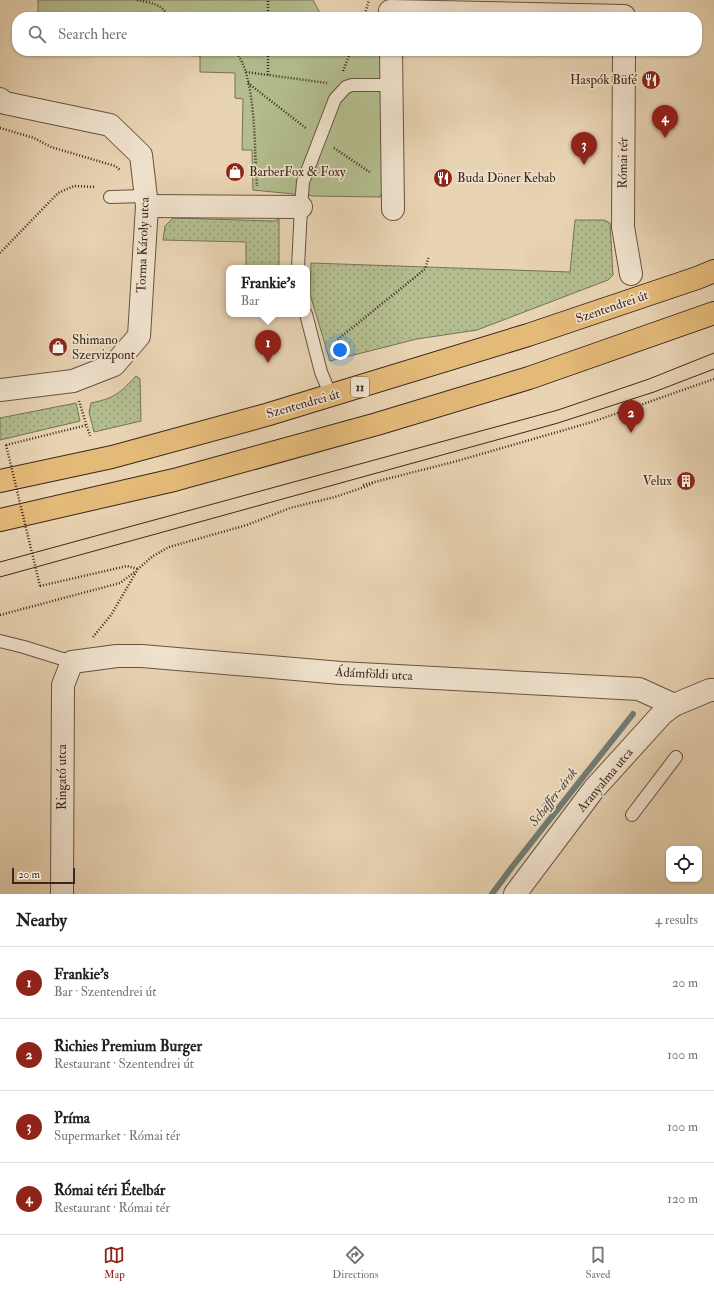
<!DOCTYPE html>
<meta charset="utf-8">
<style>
:root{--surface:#fff;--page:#f6f6f6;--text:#202124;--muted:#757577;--line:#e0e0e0;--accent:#8f2418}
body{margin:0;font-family:"IM FELL Double Pica",serif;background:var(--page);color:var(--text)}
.controls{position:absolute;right:12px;bottom:12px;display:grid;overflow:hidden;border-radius:8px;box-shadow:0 1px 3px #0004}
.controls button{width:36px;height:36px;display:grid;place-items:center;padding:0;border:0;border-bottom:1px solid var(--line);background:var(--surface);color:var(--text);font:20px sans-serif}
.scale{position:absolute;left:12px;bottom:10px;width:63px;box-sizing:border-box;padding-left:4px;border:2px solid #3a271d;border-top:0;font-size:11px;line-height:14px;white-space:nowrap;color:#3a271d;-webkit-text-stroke:3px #f0e2cd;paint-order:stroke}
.you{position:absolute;left:340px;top:350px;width:14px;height:14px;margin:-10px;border:3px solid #fff;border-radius:50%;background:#1a73e8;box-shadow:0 0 0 6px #1a73e833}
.badge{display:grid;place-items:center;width:26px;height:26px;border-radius:50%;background:var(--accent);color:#fff;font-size:13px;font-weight:700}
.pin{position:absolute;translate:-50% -33px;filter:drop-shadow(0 1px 2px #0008)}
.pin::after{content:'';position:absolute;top:21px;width:14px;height:12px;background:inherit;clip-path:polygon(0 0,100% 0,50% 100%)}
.popup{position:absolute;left:226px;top:265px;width:84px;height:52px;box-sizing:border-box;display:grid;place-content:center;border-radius:8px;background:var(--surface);filter:drop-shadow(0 1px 3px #0005);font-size:13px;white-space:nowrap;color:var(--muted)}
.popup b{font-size:15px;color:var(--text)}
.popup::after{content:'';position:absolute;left:50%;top:100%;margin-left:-8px;border:8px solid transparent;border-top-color:var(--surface)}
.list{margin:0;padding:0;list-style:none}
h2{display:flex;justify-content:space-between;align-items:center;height:52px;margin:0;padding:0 16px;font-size:17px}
h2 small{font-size:13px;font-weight:400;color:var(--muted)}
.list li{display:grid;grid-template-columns:26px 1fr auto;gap:12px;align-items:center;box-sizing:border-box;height:72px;padding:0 16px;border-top:1px solid var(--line)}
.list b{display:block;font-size:15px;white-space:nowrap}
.list p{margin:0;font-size:13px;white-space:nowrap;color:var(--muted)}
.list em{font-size:13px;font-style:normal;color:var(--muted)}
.icon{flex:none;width:22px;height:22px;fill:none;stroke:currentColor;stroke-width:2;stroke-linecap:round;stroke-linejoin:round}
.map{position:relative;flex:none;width:714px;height:894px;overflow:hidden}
.search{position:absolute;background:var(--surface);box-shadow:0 1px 3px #0004;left:12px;right:12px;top:12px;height:44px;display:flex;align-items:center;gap:10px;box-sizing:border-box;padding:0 14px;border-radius:16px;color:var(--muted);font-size:15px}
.sheet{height:340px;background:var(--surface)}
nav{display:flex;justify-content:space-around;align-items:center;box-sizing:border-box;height:56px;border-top:1px solid var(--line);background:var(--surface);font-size:11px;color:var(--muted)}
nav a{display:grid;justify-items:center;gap:2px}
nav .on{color:var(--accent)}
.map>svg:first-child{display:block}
</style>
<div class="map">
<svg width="714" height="894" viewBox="0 0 714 894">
<defs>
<pattern id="grass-dots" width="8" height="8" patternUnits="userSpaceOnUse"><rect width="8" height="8" fill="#b3bd8e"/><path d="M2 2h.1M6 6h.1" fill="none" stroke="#939a73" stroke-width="1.8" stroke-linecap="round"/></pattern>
</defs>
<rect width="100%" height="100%" fill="#e8d3b2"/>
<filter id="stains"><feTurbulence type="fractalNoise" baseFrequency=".005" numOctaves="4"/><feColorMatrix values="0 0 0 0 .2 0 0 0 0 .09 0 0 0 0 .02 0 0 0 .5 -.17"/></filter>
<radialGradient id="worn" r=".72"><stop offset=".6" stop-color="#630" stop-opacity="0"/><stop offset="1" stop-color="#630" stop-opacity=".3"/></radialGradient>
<g fill="url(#grass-dots)" stroke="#767256">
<path d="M 173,218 L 274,221 L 279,219 L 279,268 L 246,268 L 246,242 L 163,240 L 165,226 Z"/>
<path d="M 575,220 L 604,220 L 610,223 L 613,275 L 608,280 L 477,330 L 417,339 L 330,361 L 310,294 L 311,263 L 570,272 Z"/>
<path d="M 136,376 L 140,379 L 141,421 L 94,432 L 89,412 L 91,403 C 115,398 120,393 136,376 Z"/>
<path d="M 76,403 L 80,421 L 0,440 L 0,418 Z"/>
</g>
<g fill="#b3bd8e" stroke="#767256">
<path d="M 38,0 L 313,0 L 321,15 L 326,17 L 38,17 Z"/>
<path d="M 175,51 L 391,51 L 392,166 L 380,197 L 314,196 L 253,190 L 252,150 L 242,150 L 243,99 L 235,98 L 235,73 L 200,72 L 200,56 L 175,55 Z"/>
</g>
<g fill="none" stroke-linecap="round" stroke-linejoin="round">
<path stroke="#727d76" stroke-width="6" d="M 492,894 L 512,867 L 633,714"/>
<defs>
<g id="lane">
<path d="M 110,197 L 145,196"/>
<path d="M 298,268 L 301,207 L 303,182 L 335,99 L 346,87 L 352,85 L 391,85"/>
<path d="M 306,314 L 321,372 L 331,396"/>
<path d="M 0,641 L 24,647 L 72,662"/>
<path d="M 632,815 L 676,757"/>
</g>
<g id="street">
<path d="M 391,17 L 390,11 L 624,16 L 624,17"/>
<path d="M 391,51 L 393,209"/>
<path d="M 624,51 L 623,227 L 631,274"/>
<path d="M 0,99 L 5,103 L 110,125 L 141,155 L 147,206 L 139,336 L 114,365 L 73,381 L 0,390"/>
<path d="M 147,206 L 301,207"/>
<path d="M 62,894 L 63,685 L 72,662 L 117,656 L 142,656 L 341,673 L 639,689 L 674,705"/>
<path d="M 515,894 L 594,789 L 662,714 L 674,705 L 710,690 L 714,690"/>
</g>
<g id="primary">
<path d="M 0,481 L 112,457 L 266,415 L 528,335 L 697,278 L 714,271"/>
<path d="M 0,520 L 174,480 L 377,424 L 529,378 L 714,313"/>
</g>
</defs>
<use href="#lane" stroke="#665242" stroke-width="14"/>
<use href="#street" stroke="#665242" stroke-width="24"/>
<use href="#primary" stroke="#3a271d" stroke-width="24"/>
<g stroke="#3a271d" stroke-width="2.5" stroke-dasharray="1 2" stroke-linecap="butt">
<path d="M 137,0 C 151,3 161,3 169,17"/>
<path d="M 268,17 L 268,0"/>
<path d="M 364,17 L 369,0"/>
<path d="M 235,51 C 257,75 254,153 257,186"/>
<path d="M 343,71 L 351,51"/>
<path d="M 246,72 L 327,83"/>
<path d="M 268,75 L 268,51"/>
<path d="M 248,83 L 307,129"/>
<path d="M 0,128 L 34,138 L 51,147 L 115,166 L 120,170"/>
<path d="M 334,148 L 371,173"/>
<path d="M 0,253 L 58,193 L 74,186 L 96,187"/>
<path d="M 332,350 L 337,340 L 425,269 L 429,256"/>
<path d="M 79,401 L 90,436"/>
<path d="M 6,445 L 87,425"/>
<path d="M 363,485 L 457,461 L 592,422 L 714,379"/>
<path d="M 40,586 L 127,566 L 138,569"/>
<path d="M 0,615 L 120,583 L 136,571"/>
<path d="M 93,637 L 111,615 L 138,569 L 153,556 L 169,547 L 247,525 L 290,508 L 335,497 L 367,486 L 373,483"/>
</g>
<use href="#lane" stroke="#f0e2cd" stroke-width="12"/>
<use href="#street" stroke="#f0e2cd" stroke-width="22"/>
<use href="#primary" stroke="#e4ba79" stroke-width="22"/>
<g stroke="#3a271d" stroke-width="1">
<path d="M 0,562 L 558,410 L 649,379 L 714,353"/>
<path d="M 0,577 L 558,423 L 654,392 L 714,369"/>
</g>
<path stroke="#3a271d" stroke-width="2.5" stroke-dasharray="1 2" stroke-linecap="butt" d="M 6,445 L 40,586"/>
</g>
<defs>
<symbol id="restaurant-disc" viewBox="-11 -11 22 22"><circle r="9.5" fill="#8f2418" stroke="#f0e2cd"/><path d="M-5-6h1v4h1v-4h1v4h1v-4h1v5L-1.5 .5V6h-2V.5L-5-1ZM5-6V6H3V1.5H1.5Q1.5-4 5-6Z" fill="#fff"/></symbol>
<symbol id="shop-disc" viewBox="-11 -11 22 22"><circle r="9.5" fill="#8f2418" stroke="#f0e2cd"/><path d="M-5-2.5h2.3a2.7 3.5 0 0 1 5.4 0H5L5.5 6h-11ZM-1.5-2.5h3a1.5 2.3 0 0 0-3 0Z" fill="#fff"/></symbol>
<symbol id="building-disc" viewBox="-11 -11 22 22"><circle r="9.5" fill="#8f2418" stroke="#f0e2cd"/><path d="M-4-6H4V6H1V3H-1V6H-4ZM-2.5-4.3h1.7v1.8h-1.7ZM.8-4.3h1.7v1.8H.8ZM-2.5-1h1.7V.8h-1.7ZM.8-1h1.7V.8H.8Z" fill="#fff"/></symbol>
</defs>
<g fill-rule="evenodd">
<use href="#restaurant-disc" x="640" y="69" width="22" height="22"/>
<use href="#shop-disc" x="224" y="161" width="22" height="22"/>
<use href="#restaurant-disc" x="432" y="167" width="22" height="22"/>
<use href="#shop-disc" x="47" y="336" width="22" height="22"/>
<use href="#building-disc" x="675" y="470" width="22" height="22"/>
</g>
<g text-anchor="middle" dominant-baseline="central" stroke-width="3.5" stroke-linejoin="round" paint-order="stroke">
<rect fill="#f0e2cd" stroke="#715f52" stroke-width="1" x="351" y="377" width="18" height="20" rx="3"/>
<g font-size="12" font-weight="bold" fill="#3a271d">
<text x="360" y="387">11</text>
</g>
<g font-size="13" fill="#3a271d" stroke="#f0e2cd" text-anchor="start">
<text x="637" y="80" text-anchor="end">Haspók Büfé</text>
<text x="249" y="172">BarberFox &amp; Foxy</text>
<text x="457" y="178">Buda Döner Kebab</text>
<text x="72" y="340">Shimano<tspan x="72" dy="15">Szervizpont</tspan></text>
<text x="672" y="481" text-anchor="end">Velux</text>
</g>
<g font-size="13" fill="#3a271d" stroke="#f0e2cd">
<text transform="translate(623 163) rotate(-89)">Római tér</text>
<text transform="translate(143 245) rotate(-88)">Torma Károly utca</text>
<text transform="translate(612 307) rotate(-19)">Szentendrei út</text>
<text transform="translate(303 404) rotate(-16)">Szentendrei út</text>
<text transform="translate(374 674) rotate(3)">Ádámföldi utca</text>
<text transform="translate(62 777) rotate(-90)">Ringató utca</text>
<text transform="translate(605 780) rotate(-50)">Aranyalma utca</text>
</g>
<g font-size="14" font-style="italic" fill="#524b42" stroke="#f0e2cd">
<text transform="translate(553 797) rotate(-52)">Schäffer-árok</text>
</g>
</g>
<rect width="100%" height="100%" filter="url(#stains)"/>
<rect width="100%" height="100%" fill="url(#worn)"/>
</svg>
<div class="controls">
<button><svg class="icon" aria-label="locate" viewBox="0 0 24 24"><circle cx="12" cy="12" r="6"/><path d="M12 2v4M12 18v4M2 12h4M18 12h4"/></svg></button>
</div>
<div class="scale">20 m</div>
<div class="you"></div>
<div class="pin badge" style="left:268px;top:363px">1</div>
<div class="popup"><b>Frankie's</b>Bar</div>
<div class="pin badge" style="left:631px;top:433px">2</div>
<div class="pin badge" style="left:584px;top:165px">3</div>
<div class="pin badge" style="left:665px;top:138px">4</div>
<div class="search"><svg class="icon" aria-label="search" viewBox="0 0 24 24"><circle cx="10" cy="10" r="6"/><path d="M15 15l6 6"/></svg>Search here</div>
</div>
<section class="sheet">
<h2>Nearby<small>4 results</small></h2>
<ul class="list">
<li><span class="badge">1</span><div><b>Frankie's</b><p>Bar · Szentendrei út</p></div><em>20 m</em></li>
<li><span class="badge">2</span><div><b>Richies Premium Burger</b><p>Restaurant · Szentendrei út</p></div><em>100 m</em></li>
<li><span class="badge">3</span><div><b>Príma</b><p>Supermarket · Római tér</p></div><em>100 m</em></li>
<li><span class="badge">4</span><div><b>Római téri Ételbár</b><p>Restaurant · Római tér</p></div><em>120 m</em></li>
</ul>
</section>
<nav>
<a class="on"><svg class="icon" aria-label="map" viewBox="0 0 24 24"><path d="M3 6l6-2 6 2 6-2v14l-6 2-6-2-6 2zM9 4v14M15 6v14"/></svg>Map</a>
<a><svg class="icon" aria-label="directions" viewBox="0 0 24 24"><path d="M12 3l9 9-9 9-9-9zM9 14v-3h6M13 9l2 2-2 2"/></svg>Directions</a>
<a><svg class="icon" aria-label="saved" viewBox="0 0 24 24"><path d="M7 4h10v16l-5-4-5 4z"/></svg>Saved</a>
</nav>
